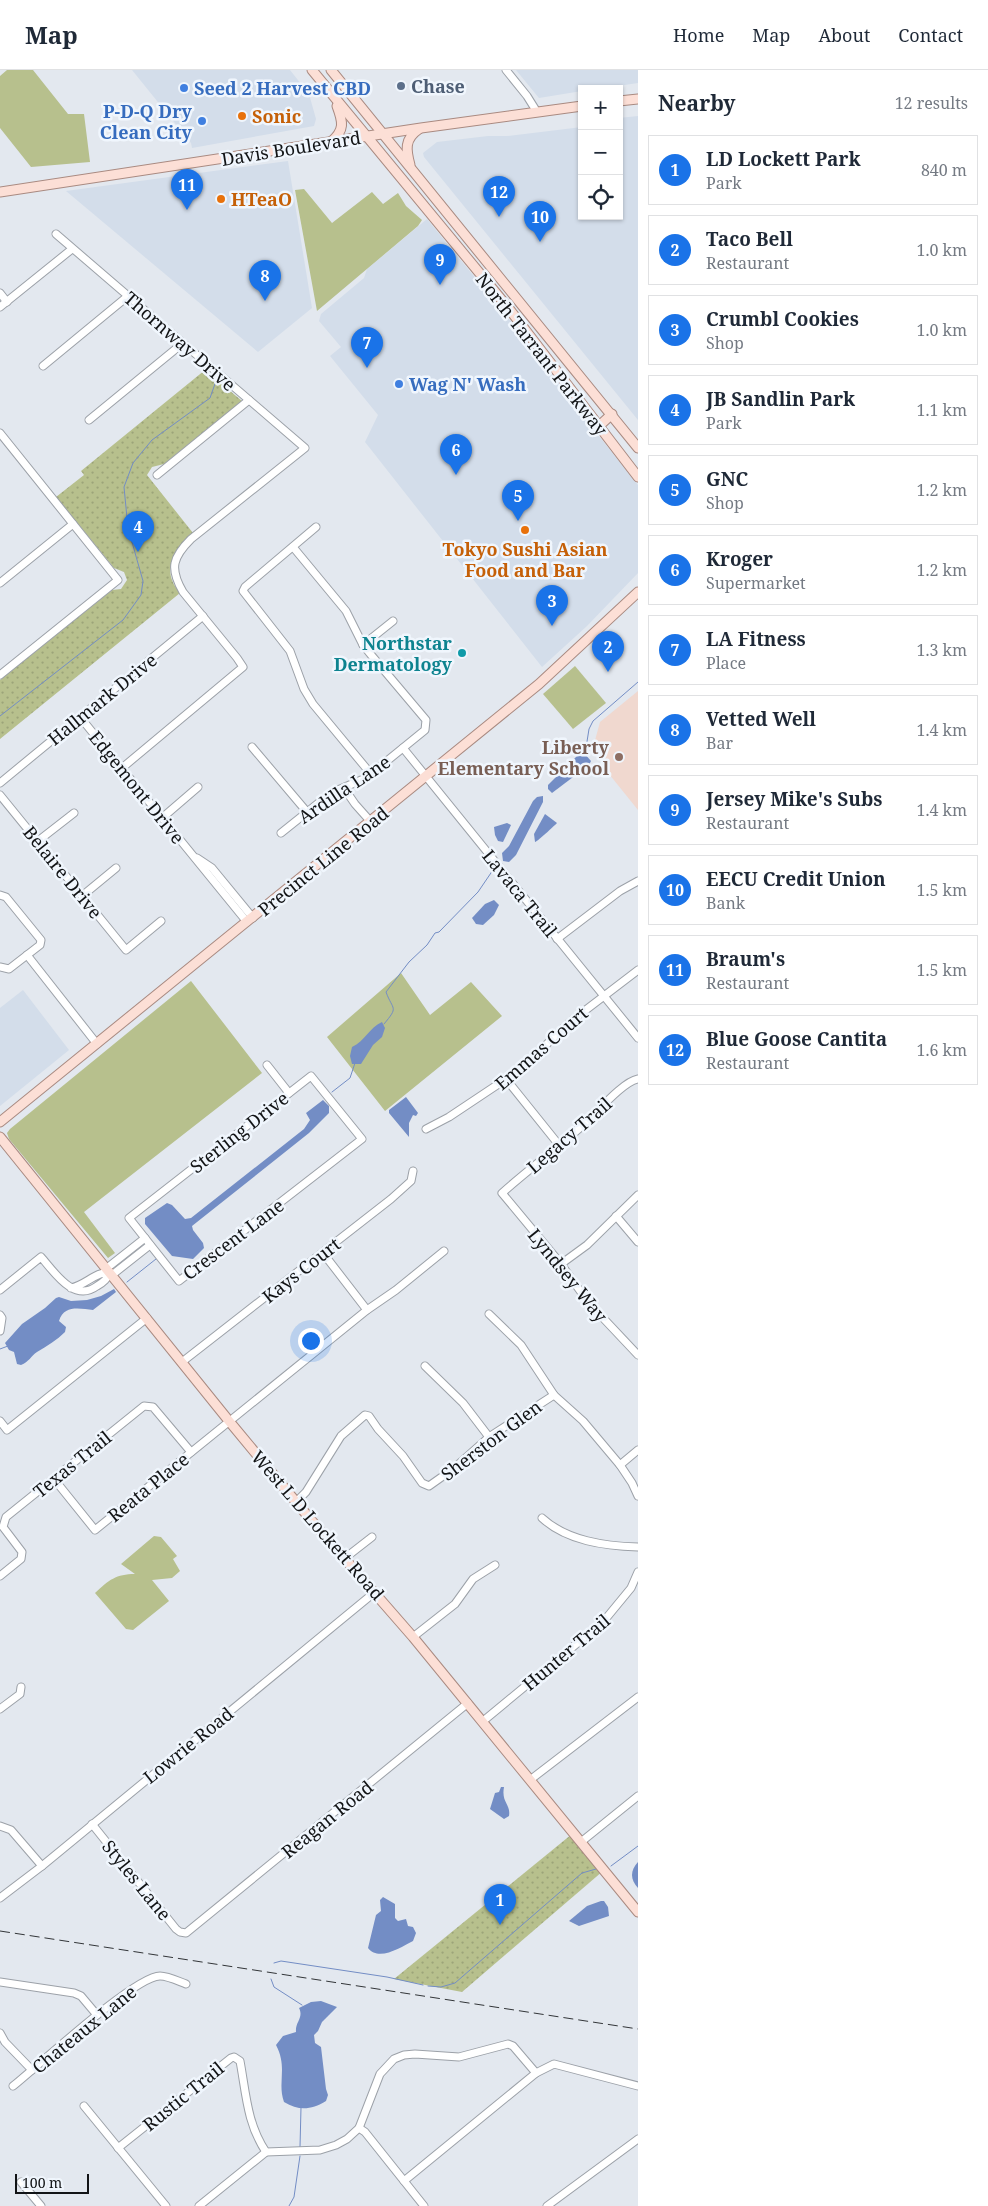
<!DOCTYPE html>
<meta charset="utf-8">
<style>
:root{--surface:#fff;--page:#f6f6f7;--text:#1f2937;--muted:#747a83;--line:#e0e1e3;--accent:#1a73e8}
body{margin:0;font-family:"Noto Serif",serif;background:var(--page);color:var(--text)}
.controls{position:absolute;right:15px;top:15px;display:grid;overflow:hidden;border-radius:0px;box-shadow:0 1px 4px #0004}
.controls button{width:45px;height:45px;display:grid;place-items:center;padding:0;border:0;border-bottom:1px solid var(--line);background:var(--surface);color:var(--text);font:25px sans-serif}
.scale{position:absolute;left:15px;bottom:12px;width:74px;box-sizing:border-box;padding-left:5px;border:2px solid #121416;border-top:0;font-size:14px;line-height:18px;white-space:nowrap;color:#121416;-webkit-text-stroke:4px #f0f6fd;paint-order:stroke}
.you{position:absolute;left:310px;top:1270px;width:18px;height:18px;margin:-12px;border:4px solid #fff;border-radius:50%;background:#1a73e8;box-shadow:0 0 0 8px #1a73e833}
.badge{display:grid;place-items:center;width:32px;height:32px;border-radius:50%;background:var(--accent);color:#fff;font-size:16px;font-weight:700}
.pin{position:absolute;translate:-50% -41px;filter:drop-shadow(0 1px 2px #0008)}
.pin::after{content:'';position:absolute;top:26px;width:18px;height:15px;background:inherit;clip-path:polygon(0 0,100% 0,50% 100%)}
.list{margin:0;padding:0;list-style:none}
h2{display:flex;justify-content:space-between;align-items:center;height:65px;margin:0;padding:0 20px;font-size:21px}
h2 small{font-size:16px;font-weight:400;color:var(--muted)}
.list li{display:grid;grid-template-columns:32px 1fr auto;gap:15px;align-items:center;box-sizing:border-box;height:70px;margin:0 10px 10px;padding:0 10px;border:1px solid var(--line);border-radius:0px}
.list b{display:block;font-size:19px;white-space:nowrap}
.list p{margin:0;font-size:16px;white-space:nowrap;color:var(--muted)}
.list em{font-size:16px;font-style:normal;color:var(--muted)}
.icon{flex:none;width:28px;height:28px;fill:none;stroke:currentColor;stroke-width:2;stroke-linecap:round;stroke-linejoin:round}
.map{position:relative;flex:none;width:638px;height:2136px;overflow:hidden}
header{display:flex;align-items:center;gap:30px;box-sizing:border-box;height:70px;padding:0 25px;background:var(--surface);border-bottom:1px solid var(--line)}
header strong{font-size:24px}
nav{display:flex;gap:28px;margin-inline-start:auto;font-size:18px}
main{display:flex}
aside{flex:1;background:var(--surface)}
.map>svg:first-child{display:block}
</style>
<header>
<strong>Map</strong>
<nav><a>Home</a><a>Map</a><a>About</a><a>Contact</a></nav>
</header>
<main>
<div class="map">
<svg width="638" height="2136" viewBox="0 0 638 2136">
<defs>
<pattern id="park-dots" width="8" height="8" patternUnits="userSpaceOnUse" patternTransform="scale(1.25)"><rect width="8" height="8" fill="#b7c08d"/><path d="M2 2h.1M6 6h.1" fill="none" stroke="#9ca479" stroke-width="1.8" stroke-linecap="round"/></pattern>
</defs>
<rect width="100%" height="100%" fill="#e3e8ef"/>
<g fill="#d3ddea">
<path d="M 132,0 L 290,0 L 309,24 L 316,49 L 314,56 L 192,78 L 191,73 Z"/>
<path d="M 516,0 L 638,0 L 638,13 L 598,19 L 582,19 L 582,21 L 539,28 Z"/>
<path d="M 638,46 L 638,350 L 424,87 L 423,83 L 437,72 L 488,66 L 507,66 L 582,57 L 582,146 L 619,146 L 619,48 Z"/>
<path d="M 288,91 L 312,238 L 258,282 L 66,121 Z"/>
<path d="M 427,149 L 554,304 L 587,351 L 638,415 L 638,503 L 587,556 L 542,597 L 365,372 L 378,345 L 330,286 L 341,277 L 319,251 L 321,244 L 364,208 L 367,199 Z"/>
<path d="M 23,920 L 69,980 L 0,1036 L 0,938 Z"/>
</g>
<path fill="#f0d8cf" d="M 638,621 L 638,740 L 605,699 L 594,674 L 600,652 Z"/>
<g fill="#b7c08d">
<path d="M 7,0 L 33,0 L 68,44 L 84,44 L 90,92 L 31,97 L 0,58 L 0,6 Z"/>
<path d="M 304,119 L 332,153 L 372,122 L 383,134 L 398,123 L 406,136 L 422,150 L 418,156 L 317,241 L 295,120 Z"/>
<path d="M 575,596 L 606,633 L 573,659 L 543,624 Z"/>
<path d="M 401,903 L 430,945 L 471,912 L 502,946 L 385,1041 L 327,967 Z"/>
<path d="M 191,911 L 262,1003 L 84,1142 L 115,1183 L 108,1188 L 9,1069 L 7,1063 L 10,1059 Z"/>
<path d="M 154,1466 L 161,1467 L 177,1486 L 173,1489 L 180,1501 L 172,1508 L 152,1510 L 169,1531 L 133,1560 L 126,1559 L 95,1523 C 109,1510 116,1504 135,1504 L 121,1494 Z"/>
</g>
<g fill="url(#park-dots)">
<path d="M 205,300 L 242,331 L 164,394 L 152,397 L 147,405 L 193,463 C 174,480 160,500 180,523 L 0,669 L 0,610 L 112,520 L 121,519 L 127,510 L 124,502 L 114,498 L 56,427 L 84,405 L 81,401 Z"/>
<path d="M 572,1764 L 603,1801 L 462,1922 L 394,1909 Z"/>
</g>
<g fill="#738dc5">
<path d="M 580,683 L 584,683 L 591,691 L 589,695 L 552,723 L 548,719 L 548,715 Z"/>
<path d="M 543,726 L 543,732 L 516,785 L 509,792 L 503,791 L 502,783 L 509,776 L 533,731 L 537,727 Z"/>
<path d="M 545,744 L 557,753 C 554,756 538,771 535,772 L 534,764 Z"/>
<path d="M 507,753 L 511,755 L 503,772 L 498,771 L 495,765 L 494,757 Z"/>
<path d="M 494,830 L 499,835 L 494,845 L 483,855 L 476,854 L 472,848 L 485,834 Z"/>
<path d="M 382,952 L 385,958 L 382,967 L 373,975 L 361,994 L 352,994 L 350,986 L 352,977 C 365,971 369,958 382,952 Z"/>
<path d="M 406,1027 L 418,1043 L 416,1046 L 413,1045 L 409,1053 L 409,1067 L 389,1043 L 389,1040 Z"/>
<path d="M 323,1030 L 329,1036 L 329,1043 L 309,1063 L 192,1156 L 193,1160 L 203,1173 L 204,1178 L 193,1189 L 172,1186 L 145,1154 L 145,1148 L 167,1133 L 172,1135 L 185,1149 L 191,1148 L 304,1059 L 310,1050 L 306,1043 Z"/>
<path d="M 114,1219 L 116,1222 L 93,1240 C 81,1239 64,1234 59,1251 L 66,1257 L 65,1262 C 57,1270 47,1276 37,1282 C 31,1286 29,1292 21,1295 L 17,1294 L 14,1282 L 9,1280 L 5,1273 L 22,1254 L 45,1238 L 56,1228 L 59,1227 L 71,1231 L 87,1230 L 101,1226 Z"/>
<path d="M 501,1717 L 504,1717 C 501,1733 511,1734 509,1746 L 504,1749 L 490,1739 L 495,1723 L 499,1722 Z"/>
<path d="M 638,1792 L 638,1818 C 630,1809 630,1801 638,1792 Z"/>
<path d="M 383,1827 L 395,1834 L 395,1848 L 398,1851 L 406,1849 L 408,1856 L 413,1857 L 416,1863 L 413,1871 C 401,1877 379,1892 368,1878 L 376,1845 L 381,1841 L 380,1830 Z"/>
<path d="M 601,1831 L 604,1831 L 608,1837 L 609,1846 L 579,1856 L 569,1851 L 587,1836 Z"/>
<path d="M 321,1931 L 337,1937 L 322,1952 L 318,1961 L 314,1965 L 315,1973 L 321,1977 L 326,2019 L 328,2025 L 326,2031 C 311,2040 299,2041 284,2032 C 277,2012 288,1998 276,1975 L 283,1966 L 296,1962 C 295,1952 304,1948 299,1938 L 311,1932 Z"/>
</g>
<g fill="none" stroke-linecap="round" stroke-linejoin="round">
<g stroke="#738dc5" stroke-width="1">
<path d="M 0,646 L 123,550 L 141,525 L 143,511 L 128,458 L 124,417 L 133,393 L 152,370 L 210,328 L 216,311"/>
<path d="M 585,684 L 589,659 L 593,651 L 638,612"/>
<path d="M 384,954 C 399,936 393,941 386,922 L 409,892 L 427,875 L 435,863 L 439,862 L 478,822 L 495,797"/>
<path d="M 332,1022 L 350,1008 L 355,993"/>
<path d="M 127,1212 L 156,1189"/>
<path d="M 0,1279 L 8,1276"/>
<path d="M 611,1796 L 638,1776"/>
<path d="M 274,1893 L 281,1891 L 387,1907 L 423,1915"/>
<path d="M 271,1909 L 274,1917 L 302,1935"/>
<path d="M 428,1916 L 441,1917 L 455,1913 L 582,1803 L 596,1799"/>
<path d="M 300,2077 L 301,2038"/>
<path d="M 289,2136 L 294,2127 L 300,2086"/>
</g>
<defs>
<g id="minor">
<path d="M 506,0 L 527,26 L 537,42"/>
<path d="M 56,164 L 305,378 L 191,469 C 173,487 169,498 183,522 L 237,588 L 243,597 L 122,698"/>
<path d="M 0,223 L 7,232"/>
<path d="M 0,237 L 72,179"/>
<path d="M 43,296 L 128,226"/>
<path d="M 89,350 L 183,273"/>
<path d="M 0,363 L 118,510 L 0,605"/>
<path d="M 157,405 L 249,330"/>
<path d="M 316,457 L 245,517 L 243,521 L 290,581 L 304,619 L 313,634 L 371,704"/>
<path d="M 0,513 L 73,454"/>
<path d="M 363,575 L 393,551"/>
<path d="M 80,647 L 247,852"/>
<path d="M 252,677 L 307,742"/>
<path d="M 403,678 L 638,968"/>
<path d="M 0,713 L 203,546"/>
<path d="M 344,718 L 355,734 L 371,752"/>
<path d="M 0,725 L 126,880 L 161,851"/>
<path d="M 162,748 L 198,717"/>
<path d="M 281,763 L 331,723 L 366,708 L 425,660 L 426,650 L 372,586 L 363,575 L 346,541 L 293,477"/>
<path d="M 38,771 L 74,743"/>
<path d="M 197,788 L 212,798 L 253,848"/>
<path d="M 0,825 L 6,827 L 41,870 L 40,875 L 9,899 L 0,897"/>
<path d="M 82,826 L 116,798"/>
<path d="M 557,869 L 620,821 L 638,811"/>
<path d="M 27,885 L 97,974"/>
<path d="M 267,995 L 289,1023"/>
<path d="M 311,1006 L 362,1069 L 179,1211 L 129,1148 Z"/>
<path d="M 506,1009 L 559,1075"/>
<path d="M 638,1009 C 622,1012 596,1044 582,1056 C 556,1079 528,1100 502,1123 L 561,1194 L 588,1232 L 638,1285"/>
<path d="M 426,1059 L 449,1047 L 506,1009 L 529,991 L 570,952 L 638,900"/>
<path d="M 616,1146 L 638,1172"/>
<path d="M 323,1183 L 367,1240"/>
<path d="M 561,1194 L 587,1175 L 638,1125"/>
<path d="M 107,1198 L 145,1168"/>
<path d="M 112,1205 L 150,1175"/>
<path d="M 0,1220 L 41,1187 C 55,1203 74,1233 97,1216 C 104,1212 107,1209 110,1202 C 95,1202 86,1215 71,1218"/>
<path d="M 489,1244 L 521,1275 L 554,1325 L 583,1351 L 620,1395 L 632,1413 L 638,1426"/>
<path d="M 0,1245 L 2,1248 L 0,1261"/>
<path d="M 182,1292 L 391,1129 L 411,1111 L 413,1101"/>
<path d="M 425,1296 L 463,1333 L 489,1367"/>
<path d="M 0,1351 L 7,1360 L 147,1248"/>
<path d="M 620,1395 L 638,1380"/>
<path d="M 54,1409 L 95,1460 L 367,1240 L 396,1220 L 444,1181"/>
<path d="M 296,1432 L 306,1422 L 341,1366 L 365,1345 L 369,1346 L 378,1359 L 403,1386 L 422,1413 L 429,1416 L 453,1399 L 489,1367 L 554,1325"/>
<path d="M 542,1448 C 567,1471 605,1476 638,1477"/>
<path d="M 345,1488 L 372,1467"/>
<path d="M 0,1506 L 21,1489 L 22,1482 L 3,1457 L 6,1447 L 144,1336 L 153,1337 L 191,1382"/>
<path d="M 413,1567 L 455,1534 L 473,1509 L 495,1495"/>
<path d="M 0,1639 L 20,1624 L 21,1617"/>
<path d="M 482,1652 L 603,1552 L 631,1518 L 638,1502"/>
<path d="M 530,1710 L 638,1627"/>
<path d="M 92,1754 L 176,1859 L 180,1862 L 186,1863 L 468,1633"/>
<path d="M 0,1756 L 11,1760 L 42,1796"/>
<path d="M 581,1772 L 638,1726"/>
<path d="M 0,1828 L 42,1796 L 375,1522"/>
<path d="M 0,1912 L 74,1923 L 81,1926 L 97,1945"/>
<path d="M 0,1963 L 5,1972 L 32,2000"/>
<path d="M 13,2016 C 38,1996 135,1906 160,1906 C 168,1906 178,1911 186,1914"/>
<path d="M 84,2036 L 166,2136"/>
<path d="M 359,2058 L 365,2062 L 424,2136"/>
<path d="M 118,2078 L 231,1988 L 234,1987 L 240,1991 C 246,2023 247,2054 266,2082 L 320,2080 L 336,2075 L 347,2069 L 359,2058 L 380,2004 L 394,1989 L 404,1985 L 415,1984 L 459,1987 L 508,1974 L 513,1976 L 536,2003"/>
<path d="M 404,2111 L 536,2003 L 554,1994 L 638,2016"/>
<path d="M 21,2112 L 41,2136"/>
<path d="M 199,2136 L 266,2082"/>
<path d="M 547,2136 L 638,2069"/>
</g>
<g id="major">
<path d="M 312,0 L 510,240 L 638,407"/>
<path d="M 331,0 L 638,378"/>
<path d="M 619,31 L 638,29"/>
<path d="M 331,72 C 345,60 343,52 337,36"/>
<path d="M 410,95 C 406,80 404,69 419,59"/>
<path d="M 0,122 L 421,58 L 582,36"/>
<path d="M 598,357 L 612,344"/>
<path d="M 0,1052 L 539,614 L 638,522"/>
<path d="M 0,1067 L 229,1351 L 311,1450 L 413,1567 L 638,1842"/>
</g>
</defs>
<use href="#minor" stroke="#9ca1a8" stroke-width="9"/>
<use href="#major" stroke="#a98a81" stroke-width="11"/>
<use href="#minor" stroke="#fff" stroke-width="7"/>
<use href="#major" stroke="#fcdfd6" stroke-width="9"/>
<path stroke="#323538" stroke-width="1" stroke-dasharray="10 5" stroke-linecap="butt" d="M 0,1861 L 638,1959"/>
</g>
<circle fill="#5c6f8a" stroke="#f0f6fd" stroke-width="2" cx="401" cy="16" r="5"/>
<g fill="#3f7fe0" stroke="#f0f6fd" stroke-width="2">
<circle cx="184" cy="18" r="5"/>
<circle cx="202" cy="51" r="5"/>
<circle cx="399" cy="314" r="5"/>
</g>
<g fill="#e8710a" stroke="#f0f6fd" stroke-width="2">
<circle cx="242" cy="46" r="5"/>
<circle cx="221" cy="129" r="5"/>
<circle cx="525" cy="460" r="5"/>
</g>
<circle fill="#0f9aa8" stroke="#f0f6fd" stroke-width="2" cx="462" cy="583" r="5"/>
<circle fill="#8d6e63" stroke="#f0f6fd" stroke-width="2" cx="619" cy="687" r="5"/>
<g text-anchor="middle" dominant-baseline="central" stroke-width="5" stroke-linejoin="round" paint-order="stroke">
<g font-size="18" font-weight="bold" fill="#4e5e75" stroke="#f0f6fd" text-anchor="start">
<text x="411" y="16">Chase</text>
</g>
<g font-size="18" font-weight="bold" fill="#366cbe" stroke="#f0f6fd" text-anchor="start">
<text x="194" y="18">Seed 2 Harvest CBD</text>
<text x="192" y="41" text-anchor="end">P-D-Q Dry<tspan x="192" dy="21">Clean City</tspan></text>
<text x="409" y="314">Wag N' Wash</text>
</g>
<g font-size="18" font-weight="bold" fill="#c56008" stroke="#f0f6fd" text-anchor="start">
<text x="252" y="46">Sonic</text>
<text x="231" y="129">HTeaO</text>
<text x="525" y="479" text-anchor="middle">Tokyo Sushi Asian<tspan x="525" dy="21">Food and Bar</tspan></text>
</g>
<g font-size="18" fill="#121416" stroke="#f0f6fd">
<text transform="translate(291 78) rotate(-9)">Davis Boulevard</text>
<text transform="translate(180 271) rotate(41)">Thornway Drive</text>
<text transform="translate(542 284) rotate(52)">North Tarrant Parkway</text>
<text transform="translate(102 629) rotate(-39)">Hallmark Drive</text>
<text transform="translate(137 717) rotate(51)">Edgemont Drive</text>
<text transform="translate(344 719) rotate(-34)">Ardilla Lane</text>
<text transform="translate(323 791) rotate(-39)">Precinct Line Road</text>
<text transform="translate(63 802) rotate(51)">Belaire Drive</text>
<text transform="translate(520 823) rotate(51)">Lavaca Trail</text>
<text transform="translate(541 978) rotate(-41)">Emmas Court</text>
<text transform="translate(239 1062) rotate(-38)">Sterling Drive</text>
<text transform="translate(569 1065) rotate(-41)">Legacy Trail</text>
<text transform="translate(233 1169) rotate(-37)">Crescent Lane</text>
<text transform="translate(301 1200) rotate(-38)">Kays Court</text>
<text transform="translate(568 1205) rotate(51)">Lyndsey Way</text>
<text transform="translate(491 1370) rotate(-37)">Sherston Glen</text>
<text transform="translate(72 1394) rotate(-39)">Texas Trail</text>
<text transform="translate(148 1417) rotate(-39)">Reata Place</text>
<text transform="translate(318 1455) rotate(49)">West L D Lockett Road</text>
<text transform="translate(566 1582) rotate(-40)">Hunter Trail</text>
<text transform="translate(188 1675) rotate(-39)">Lowrie Road</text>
<text transform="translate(327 1749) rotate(-39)">Reagan Road</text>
<text transform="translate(137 1810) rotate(51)">Styles Lane</text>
<text transform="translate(84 1959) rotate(-39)">Chateaux Lane</text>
<text transform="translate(183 2026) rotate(-39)">Rustic Trail</text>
</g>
<g font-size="18" font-weight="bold" fill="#0d838f" stroke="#f0f6fd" text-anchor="end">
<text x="452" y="573">Northstar<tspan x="452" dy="21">Dermatology</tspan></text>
</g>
<g font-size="18" font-weight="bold" fill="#785e54" stroke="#f0f6fd" text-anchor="end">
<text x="609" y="677">Liberty<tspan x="609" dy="21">Elementary School</tspan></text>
</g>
</g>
</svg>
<div class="controls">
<button>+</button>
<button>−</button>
<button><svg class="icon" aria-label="locate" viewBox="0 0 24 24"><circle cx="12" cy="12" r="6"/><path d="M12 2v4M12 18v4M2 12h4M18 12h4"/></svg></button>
</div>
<div class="scale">100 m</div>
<div class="you"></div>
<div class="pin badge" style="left:500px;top:1855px">1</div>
<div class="pin badge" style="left:608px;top:602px">2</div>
<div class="pin badge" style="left:552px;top:556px">3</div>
<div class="pin badge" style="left:138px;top:482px">4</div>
<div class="pin badge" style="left:518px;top:451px">5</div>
<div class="pin badge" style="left:456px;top:405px">6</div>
<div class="pin badge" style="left:367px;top:298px">7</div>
<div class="pin badge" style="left:265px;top:231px">8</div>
<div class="pin badge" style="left:440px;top:215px">9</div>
<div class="pin badge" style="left:540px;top:172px">10</div>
<div class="pin badge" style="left:187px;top:140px">11</div>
<div class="pin badge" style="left:499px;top:147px">12</div>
</div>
<aside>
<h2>Nearby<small>12 results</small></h2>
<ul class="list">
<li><span class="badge">1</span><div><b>LD Lockett Park</b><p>Park</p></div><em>840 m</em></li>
<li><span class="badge">2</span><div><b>Taco Bell</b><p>Restaurant</p></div><em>1.0 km</em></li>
<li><span class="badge">3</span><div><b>Crumbl Cookies</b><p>Shop</p></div><em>1.0 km</em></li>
<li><span class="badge">4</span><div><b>JB Sandlin Park</b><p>Park</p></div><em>1.1 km</em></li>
<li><span class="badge">5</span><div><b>GNC</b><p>Shop</p></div><em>1.2 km</em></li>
<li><span class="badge">6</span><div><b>Kroger</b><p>Supermarket</p></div><em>1.2 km</em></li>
<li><span class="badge">7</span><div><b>LA Fitness</b><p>Place</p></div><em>1.3 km</em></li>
<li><span class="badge">8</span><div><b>Vetted Well</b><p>Bar</p></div><em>1.4 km</em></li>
<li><span class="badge">9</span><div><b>Jersey Mike's Subs</b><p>Restaurant</p></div><em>1.4 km</em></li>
<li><span class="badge">10</span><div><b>EECU Credit Union</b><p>Bank</p></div><em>1.5 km</em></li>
<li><span class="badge">11</span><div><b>Braum's</b><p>Restaurant</p></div><em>1.5 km</em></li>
<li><span class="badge">12</span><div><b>Blue Goose Cantita</b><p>Restaurant</p></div><em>1.6 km</em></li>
</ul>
</aside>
</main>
